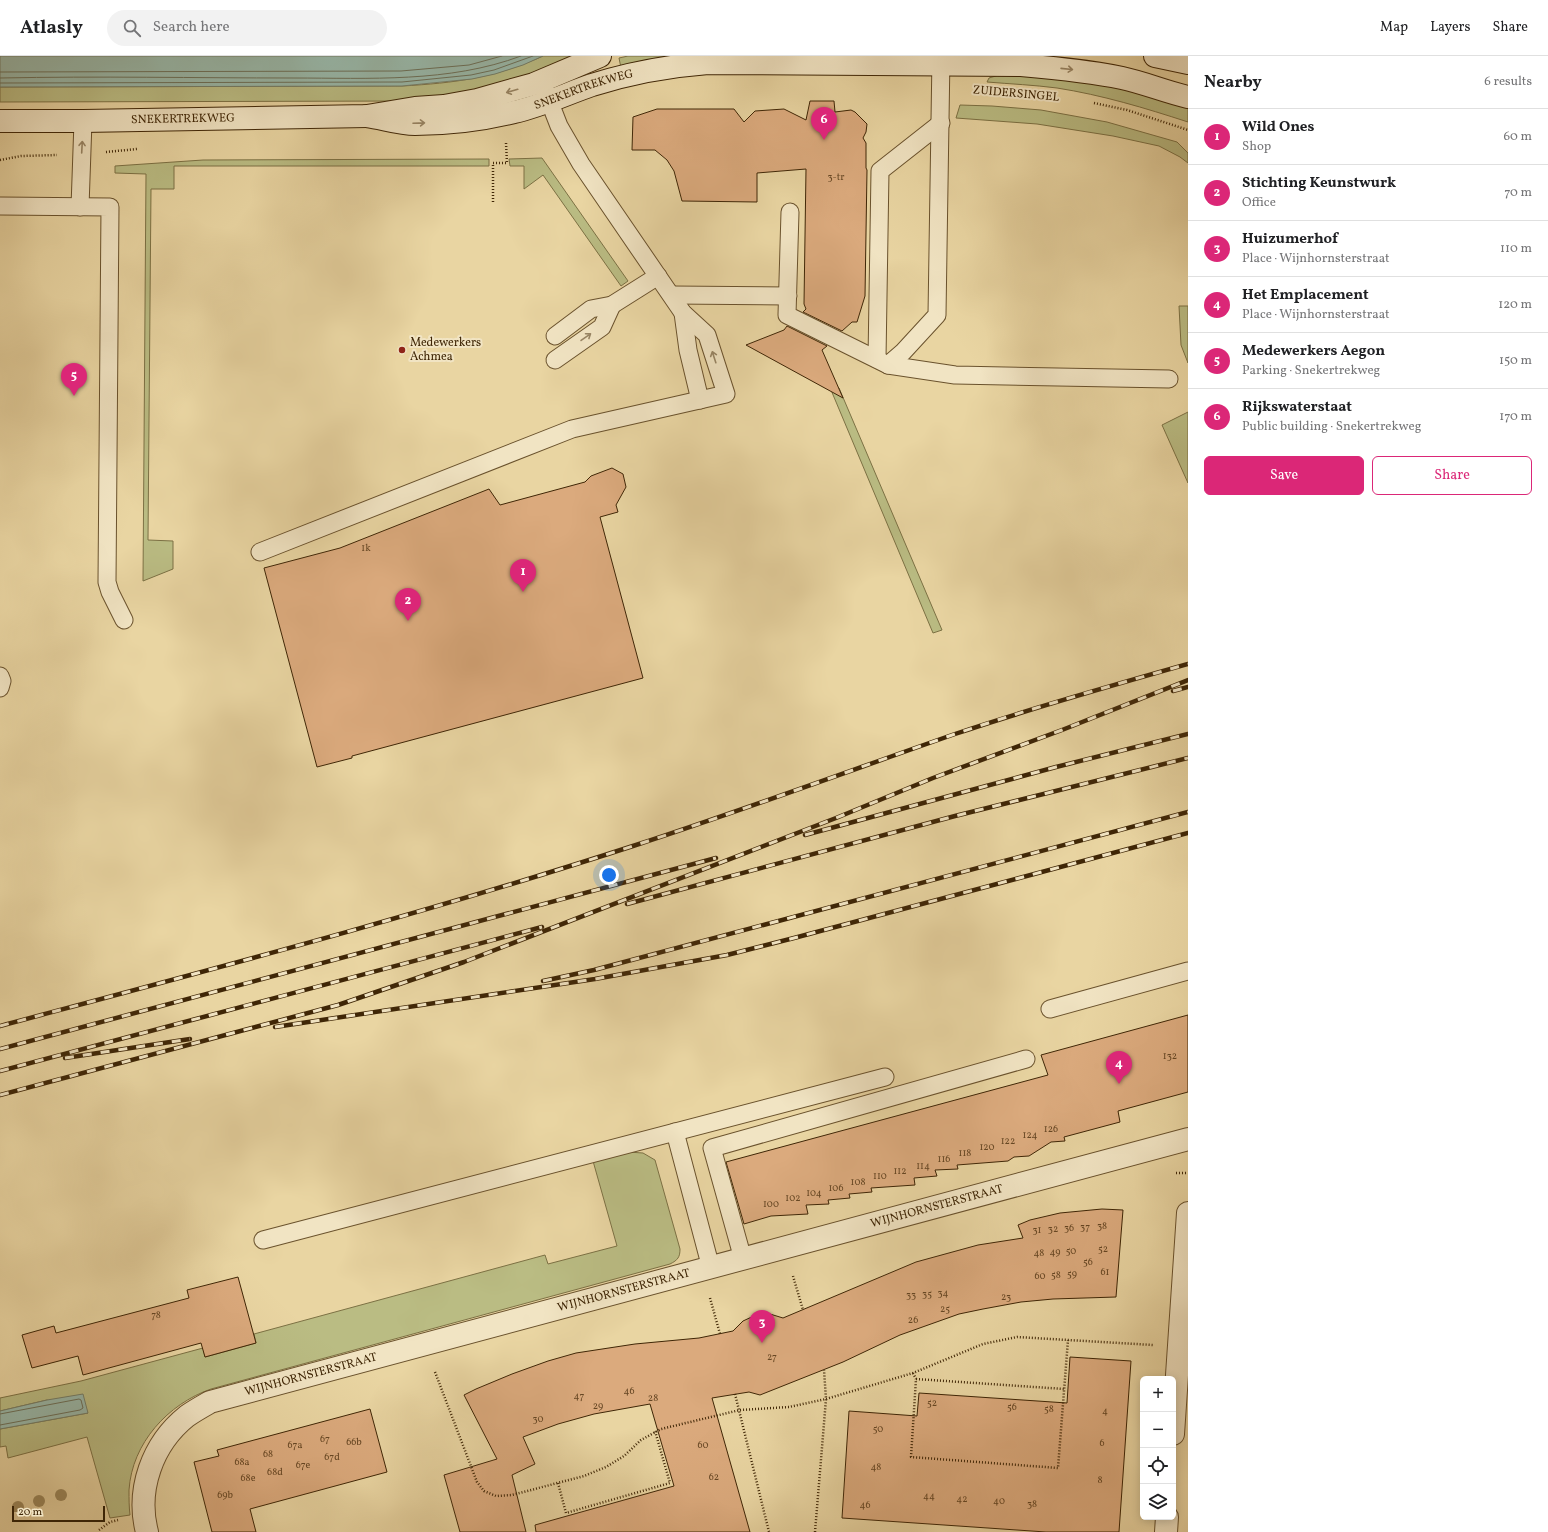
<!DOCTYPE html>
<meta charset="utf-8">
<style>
:root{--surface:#fff;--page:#f2f2f2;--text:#202124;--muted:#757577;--line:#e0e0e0;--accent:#db2777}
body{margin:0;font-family:Vollkorn,serif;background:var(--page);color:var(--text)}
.controls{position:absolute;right:12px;bottom:12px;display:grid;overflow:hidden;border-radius:6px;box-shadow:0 2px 10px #0003}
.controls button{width:36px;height:36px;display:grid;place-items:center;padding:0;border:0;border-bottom:1px solid var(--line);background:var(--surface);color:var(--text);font:20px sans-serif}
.scale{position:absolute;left:12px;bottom:10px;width:93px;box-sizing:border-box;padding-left:4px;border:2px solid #3f2606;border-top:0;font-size:11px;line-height:14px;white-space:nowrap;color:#3f2606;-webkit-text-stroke:3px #f1e4c3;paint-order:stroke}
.you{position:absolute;left:609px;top:819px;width:14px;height:14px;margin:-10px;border:3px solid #fff;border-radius:50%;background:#1a73e8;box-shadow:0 0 0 6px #1a73e833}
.badge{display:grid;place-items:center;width:26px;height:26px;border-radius:50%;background:var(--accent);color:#fff;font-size:13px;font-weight:700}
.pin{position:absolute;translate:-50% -33px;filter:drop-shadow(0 1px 2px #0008)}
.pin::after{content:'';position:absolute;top:21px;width:14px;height:12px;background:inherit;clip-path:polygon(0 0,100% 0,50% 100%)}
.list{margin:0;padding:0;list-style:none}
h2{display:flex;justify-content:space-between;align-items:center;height:52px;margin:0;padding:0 16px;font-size:17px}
h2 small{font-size:13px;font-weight:400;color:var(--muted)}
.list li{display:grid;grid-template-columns:26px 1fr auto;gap:12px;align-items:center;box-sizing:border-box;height:56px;padding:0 16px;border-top:1px solid var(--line)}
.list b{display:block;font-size:15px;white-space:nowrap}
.list p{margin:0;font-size:13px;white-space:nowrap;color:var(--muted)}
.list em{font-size:13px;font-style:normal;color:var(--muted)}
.actions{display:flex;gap:8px;padding:12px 16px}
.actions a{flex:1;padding:9px 0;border:1px solid var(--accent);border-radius:6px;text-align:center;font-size:14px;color:var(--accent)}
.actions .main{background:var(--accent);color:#fff}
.icon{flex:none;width:22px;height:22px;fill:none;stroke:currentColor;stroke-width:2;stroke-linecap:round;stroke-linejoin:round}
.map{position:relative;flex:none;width:1188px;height:1476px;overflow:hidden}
header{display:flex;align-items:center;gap:24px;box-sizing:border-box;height:56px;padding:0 20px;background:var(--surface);border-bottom:1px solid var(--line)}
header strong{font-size:19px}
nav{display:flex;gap:22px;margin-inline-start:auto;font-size:14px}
.search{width:280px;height:36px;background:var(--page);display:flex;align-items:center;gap:10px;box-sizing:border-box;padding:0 14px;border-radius:22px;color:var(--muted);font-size:15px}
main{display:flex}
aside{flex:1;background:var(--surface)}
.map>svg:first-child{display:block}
</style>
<header>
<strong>Atlasly</strong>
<div class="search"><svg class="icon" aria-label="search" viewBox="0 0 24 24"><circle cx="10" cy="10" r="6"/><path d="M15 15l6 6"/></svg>Search here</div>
<nav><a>Map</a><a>Layers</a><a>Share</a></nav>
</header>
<main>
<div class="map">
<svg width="1188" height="1476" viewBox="0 0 1188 1476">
<rect width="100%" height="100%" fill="#e9d5a2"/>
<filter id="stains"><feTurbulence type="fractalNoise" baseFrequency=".005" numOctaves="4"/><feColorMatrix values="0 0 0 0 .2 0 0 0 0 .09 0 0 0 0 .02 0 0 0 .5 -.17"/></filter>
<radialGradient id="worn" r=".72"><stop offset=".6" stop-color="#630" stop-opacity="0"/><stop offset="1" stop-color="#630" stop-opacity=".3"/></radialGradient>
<g fill="#babc83" stroke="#7c7144">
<path d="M 543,0 L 575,0 L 512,27 L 415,45 L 0,46 L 0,31 L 402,30 C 455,27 494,22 543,0 Z"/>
<path d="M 628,0 L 714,0 L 621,12 L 619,2 Z"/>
<path d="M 999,19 L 1088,23 L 1188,50 L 1188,66 C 1145,52 1102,39 1057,32 C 1034,29 1011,28 987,26 L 989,22 Z"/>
<path d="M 960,49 L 992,50 L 1041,54 L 1107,66 L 1177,86 L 1188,97 L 1188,107 L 1180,101 L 1159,90 L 1113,80 L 1037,68 L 956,62 Z"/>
<path d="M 542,102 L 628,225 L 621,230 L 543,119 L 524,133 L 524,110 L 510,110 L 509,103 Z"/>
<path d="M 489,103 L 489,110 L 174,110 L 174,133 L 151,133 L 148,484 L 173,485 L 173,513 L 143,525 L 146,118 L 115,117 L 115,110 L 203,104 Z"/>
<path d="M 1179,250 L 1188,250 L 1188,307 L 1181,289 Z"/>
<path d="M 839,332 L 942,574 L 933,577 L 831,334 Z"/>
<path d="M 1188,356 L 1188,427 L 1162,369 Z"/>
<path d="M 628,1096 L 643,1097 L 655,1104 L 680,1193 C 680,1201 678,1204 670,1208 L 211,1333 C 168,1348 132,1387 129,1434 C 129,1443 129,1451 130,1459 L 110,1462 L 87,1381 L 8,1402 L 6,1390 L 0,1391 L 0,1373 L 88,1357 L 47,1344 L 0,1355 L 0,1342 L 81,1325 L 203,1292 L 205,1301 L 256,1287 L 254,1278 L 545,1199 L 548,1208 L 617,1190 L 593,1105 Z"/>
</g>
<g fill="#98b8aa" stroke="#747e68">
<path d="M 0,0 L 543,0 L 523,9 L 495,18 L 472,23 L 402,30 L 0,31 Z"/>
<path d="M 83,1338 L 88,1357 L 0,1373 L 0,1355 L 47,1344 Z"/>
</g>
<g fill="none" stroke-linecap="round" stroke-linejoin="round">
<g stroke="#6c6f58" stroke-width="1">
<path d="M 0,16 L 401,15 L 469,9 L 502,0"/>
<path d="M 0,22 C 98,20 196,22 293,22 C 369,22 449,27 521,0"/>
<path d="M 0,27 L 402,26 L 471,19 L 494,14 L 533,0"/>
<path d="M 0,1358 L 79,1343 L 81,1344 L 83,1352 L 80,1354 L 0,1369"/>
</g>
</g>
<g fill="#dbaa7d" stroke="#3f2606">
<path d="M 810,45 L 834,45 L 835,56 L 851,54 L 855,56 L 867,68 L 866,76 L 863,82 L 866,87 L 866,112 L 867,114 L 865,240 L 857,266 L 852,266 L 842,275 L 803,256 L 806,253 L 804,248 L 806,113 L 757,117 L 757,146 L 682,145 L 674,115 L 667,104 L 655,94 L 632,94 L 633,61 L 657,53 L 734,53 L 744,66 L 755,55 L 784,53 L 806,64 Z"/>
<path d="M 787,270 L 827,290 L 822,294 L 843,342 L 746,289 L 784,274 Z"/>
<path d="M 612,412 L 623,418 L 626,431 L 616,449 L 618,456 L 600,461 L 643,622 L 352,700 L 352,702 L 317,711 L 264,512 L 340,492 L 489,433 L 500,449 L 585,426 L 591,420 Z"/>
<path d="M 1188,959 L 1188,1036 L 1118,1055 L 1120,1066 L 1064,1081 L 1065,1085 L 1051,1086 L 1029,1100 L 1014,1101 L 1008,1105 L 957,1109 L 958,1113 L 935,1114 L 937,1120 L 914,1122 L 915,1129 L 871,1132 L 872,1136 L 849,1138 L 850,1142 L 828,1144 L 829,1148 L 806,1149 L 808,1158 L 771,1160 L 744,1168 L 726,1106 L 1048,1019 L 1041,999 Z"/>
<path d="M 1102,1153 L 1123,1154 L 1116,1241 L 1053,1243 L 1021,1246 L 983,1253 L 959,1258 L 900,1279 L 843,1306 L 760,1339 L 749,1336 L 712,1342 L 750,1476 L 536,1476 L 535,1469 L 674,1430 L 650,1348 L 594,1358 L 558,1368 L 523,1381 L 535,1408 L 512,1419 L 526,1476 L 460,1476 L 444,1419 L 497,1403 L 464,1339 L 476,1333 L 512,1318 L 548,1305 L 576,1297 L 635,1288 L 699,1282 L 733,1275 L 743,1265 L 756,1259 L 770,1258 L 783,1262 L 916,1206 L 978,1189 L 1023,1182 L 1018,1169 L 1030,1164 L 1060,1157 Z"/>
<path d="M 238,1221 L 256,1287 L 205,1301 L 201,1287 L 83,1319 L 78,1300 L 32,1312 L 22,1279 L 54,1270 L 56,1277 L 189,1242 L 187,1234 Z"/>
<path d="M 1070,1301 L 1131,1305 L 1119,1476 L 1046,1476 L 842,1462 L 849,1355 L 917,1360 L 919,1337 L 1067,1347 Z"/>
<path d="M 370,1353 L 387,1416 L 250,1453 L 256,1476 L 212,1476 L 194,1406 L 219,1400 L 217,1394 Z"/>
</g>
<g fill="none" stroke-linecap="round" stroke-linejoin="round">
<defs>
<g id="lane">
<path d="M 0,150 L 110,151 L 107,526 L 110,536 L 124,564"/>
<path d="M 80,151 L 83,65"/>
<path d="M 790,156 L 787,259 L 888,309 L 955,319 L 1169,323"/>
<path d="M 672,239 L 788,240"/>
<path d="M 683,257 L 688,294 L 700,344"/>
<path d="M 555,280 L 591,253 L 612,249 L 658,220"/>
<path d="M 877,303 L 880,115 L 941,67"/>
<path d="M 555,304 L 602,271 L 612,249"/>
<path d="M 888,309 L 903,296 L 937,259 L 941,0"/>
<path d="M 260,496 L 572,373 L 726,338 L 707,279 L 683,257 L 581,108 L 559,70 L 545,34"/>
<path d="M 0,620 L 2,625 L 0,632"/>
<path d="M 1050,953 L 1188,915"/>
<path d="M 675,1076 L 711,1212"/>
<path d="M 263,1184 L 885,1021"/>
<path d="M 743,1203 L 712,1092 L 1026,1003"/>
</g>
<g id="street">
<path d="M 1173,1378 L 1188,1157"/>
<path id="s1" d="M 147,1476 C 136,1434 152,1388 187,1360 C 194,1355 203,1350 210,1346 L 1188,1083"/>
<path d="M 1166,1476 L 1167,1461"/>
</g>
<g id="secondary">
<path d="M 1155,0 L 1188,7"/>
<path id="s2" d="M 367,60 C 382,62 399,68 415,68 C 448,68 482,64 514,56 C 541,50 566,38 592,29 C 630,17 668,10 708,7 L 1021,9 C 1055,12 1089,15 1122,22 C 1145,27 1166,36 1188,41"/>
<path id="s3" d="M 0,65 L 83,65 L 367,60 L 415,52 L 444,50 L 477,44 L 534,28 L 600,0"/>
</g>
</defs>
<use href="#lane" stroke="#6a522d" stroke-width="19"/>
<use href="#street" stroke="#6a522d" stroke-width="24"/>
<use href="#secondary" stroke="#3f2606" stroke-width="24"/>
<g stroke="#3f2606" stroke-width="2.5" stroke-dasharray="1 2" stroke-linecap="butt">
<path d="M 1094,47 L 1127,54 L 1188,74"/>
<path d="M 106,96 L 137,93"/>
<path d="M 0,104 L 21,100 L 57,99"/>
<path d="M 493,146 L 493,107 L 507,107 L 506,87"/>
<path d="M 1176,1117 L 1188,1117"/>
<path d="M 793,1220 L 803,1254"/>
<path d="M 710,1242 L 720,1278"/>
<path d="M 435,1316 L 477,1426 L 484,1435 L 496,1440 L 512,1439 L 584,1420 L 606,1411 L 624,1400 L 641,1384 L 661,1373 L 740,1354 L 789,1351 L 826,1343 L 913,1317 L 983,1288 L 1017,1281 L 1153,1289"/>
<path d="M 913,1317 L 916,1323 L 911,1401 L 1058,1412 L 1068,1284"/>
<path d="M 916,1323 L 1064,1333"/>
<path d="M 735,1338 L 769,1476"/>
<path d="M 558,1427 L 566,1457 L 670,1427 L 655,1375"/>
<path d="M 99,1474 L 110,1466 L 118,1464"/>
<path d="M 815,1476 L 826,1343 L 824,1314"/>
</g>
<use href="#lane" stroke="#f1e4c3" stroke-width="17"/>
<use href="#street" stroke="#f1e4c3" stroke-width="22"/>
<use href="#secondary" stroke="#f1e4c3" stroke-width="22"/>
<defs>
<g id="rail">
<path d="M 1173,635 L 1188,631"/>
<path d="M 805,779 L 1056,711 L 1188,678"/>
<path d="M 627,848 L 955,760 L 1188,702"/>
<path d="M 543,925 L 594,914 L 1188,756"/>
<path d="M 0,970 C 213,913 427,857 636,789 C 743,754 849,715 955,678 C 1032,652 1110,630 1188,608"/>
<path d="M 275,971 L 595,923 L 727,899 L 794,882 L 1188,777"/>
<path d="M 0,993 L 716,802"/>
<path d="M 65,1002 L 190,983"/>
<path d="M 0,1015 L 542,871"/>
<path d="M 0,1039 L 338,949 L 464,906 L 836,762 L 933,722 L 1062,674 L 1188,624"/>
</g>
</defs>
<use href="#rail" stroke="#3f2606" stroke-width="4.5"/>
<use href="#rail" stroke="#f1e4c3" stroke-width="3" stroke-dasharray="9" stroke-linecap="butt"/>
</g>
<g fill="#9d8a5d">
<circle cx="61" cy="1439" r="6"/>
<circle cx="39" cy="1445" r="6"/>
<circle cx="18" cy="1451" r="6"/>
</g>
<defs><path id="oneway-shaft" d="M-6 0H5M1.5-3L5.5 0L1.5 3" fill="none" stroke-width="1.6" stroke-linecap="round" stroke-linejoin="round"/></defs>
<g stroke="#988564">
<use href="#oneway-shaft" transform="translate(1067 13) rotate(6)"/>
<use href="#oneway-shaft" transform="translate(512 35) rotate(164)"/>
<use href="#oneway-shaft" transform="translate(419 67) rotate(-2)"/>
<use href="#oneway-shaft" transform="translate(82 91) rotate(-87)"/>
<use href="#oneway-shaft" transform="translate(586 281) rotate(-35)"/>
<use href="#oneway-shaft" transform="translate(714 301) rotate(-108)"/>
</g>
<circle fill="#8f2418" stroke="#f1e4c3" stroke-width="1.5" cx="402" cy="294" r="4"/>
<g text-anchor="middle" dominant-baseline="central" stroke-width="4" stroke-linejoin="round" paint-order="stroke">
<g font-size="10" fill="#664724">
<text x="836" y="121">3-tr</text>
<text x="366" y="492">1k</text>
<text x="1170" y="1000">132</text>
<text x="1051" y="1073">126</text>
<text x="1030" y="1079">124</text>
<text x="1008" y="1085">122</text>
<text x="987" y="1091">120</text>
<text x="965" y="1097">118</text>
<text x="944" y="1103">116</text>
<text x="923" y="1110">114</text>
<text x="900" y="1115">112</text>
<text x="880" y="1120">110</text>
<text x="858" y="1126">108</text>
<text x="836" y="1132">106</text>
<text x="814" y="1137">104</text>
<text x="793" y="1142">102</text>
<text x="771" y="1148">100</text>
<text x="1102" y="1170">38</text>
<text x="1085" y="1171">37</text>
<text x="1069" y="1172">36</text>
<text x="1053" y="1173">32</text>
<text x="1037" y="1174">31</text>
<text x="1103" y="1193">52</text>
<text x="1071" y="1195">50</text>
<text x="1055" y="1196">49</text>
<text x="1039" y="1197">48</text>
<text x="1088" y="1206">56</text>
<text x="1105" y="1216">61</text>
<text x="1072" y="1218">59</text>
<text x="1056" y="1219">58</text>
<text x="1040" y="1220">60</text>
<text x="943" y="1237">34</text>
<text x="927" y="1238">35</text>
<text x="911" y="1239">33</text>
<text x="1006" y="1241">23</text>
<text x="945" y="1253">25</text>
<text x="156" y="1259">78</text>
<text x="913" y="1264">26</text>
<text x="772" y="1301">27</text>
<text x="629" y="1335">46</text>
<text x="579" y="1340">47</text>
<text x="653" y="1342">28</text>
<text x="932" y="1347">52</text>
<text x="598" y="1350">29</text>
<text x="1012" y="1351">56</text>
<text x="1049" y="1353">58</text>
<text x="1105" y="1355">4</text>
<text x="538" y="1363">30</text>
<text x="878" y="1373">50</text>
<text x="325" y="1383">67</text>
<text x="354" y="1386">66b</text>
<text x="1102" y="1387">6</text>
<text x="295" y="1389">67a</text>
<text x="703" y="1389">60</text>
<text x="268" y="1398">68</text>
<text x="332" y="1401">67d</text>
<text x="242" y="1406">68a</text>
<text x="303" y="1409">67e</text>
<text x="876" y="1411">48</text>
<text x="275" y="1416">68d</text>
<text x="714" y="1421">62</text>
<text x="248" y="1422">68e</text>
<text x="1100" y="1424">8</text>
<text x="225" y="1439">69b</text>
<text x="929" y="1440">44</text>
<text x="962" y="1443">42</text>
<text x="999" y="1445">40</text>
<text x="1032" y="1448">38</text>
<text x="865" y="1449">46</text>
</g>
<g font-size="12" fill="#3f2606" stroke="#f1e4c3">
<text stroke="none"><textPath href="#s2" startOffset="222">SNEKERTREKWEG</textPath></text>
<text transform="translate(1016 38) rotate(5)">ZUIDERSINGEL</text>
<text stroke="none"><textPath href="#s3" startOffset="183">SNEKERTREKWEG</textPath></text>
<text stroke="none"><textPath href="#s1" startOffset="909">WIJNHORNSTERSTRAAT</textPath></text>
<text stroke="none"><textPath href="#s1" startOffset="585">WIJNHORNSTERSTRAAT</textPath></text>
<text stroke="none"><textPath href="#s1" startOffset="261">WIJNHORNSTERSTRAAT</textPath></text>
</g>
<g font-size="12" fill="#3f2606" stroke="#f1e4c3" text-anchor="start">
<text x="410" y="287">Medewerkers<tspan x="410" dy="14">Achmea</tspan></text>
</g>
</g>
<rect width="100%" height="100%" filter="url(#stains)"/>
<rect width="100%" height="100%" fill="url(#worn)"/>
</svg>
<div class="controls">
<button>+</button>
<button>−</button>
<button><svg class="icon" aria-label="locate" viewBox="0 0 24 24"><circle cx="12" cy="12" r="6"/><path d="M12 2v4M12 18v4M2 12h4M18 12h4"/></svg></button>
<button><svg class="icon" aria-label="layers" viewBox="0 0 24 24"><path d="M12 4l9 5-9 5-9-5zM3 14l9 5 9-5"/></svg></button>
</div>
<div class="scale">20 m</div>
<div class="you"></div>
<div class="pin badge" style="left:523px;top:536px">1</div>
<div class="pin badge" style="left:408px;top:565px">2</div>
<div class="pin badge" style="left:762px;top:1287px">3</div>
<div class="pin badge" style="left:1119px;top:1028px">4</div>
<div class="pin badge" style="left:74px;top:340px">5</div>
<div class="pin badge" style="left:824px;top:84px">6</div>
</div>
<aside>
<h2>Nearby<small>6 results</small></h2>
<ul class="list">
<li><span class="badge">1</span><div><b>Wild Ones</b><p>Shop</p></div><em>60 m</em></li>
<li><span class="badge">2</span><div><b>Stichting Keunstwurk</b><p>Office</p></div><em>70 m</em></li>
<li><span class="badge">3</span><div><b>Huizumerhof</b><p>Place · Wijnhornsterstraat</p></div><em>110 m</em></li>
<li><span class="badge">4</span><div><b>Het Emplacement</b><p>Place · Wijnhornsterstraat</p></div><em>120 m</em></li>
<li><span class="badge">5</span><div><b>Medewerkers Aegon</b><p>Parking · Snekertrekweg</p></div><em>150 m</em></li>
<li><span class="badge">6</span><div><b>Rijkswaterstaat</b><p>Public building · Snekertrekweg</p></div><em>170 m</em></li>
</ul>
<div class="actions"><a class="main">Save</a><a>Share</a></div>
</aside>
</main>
